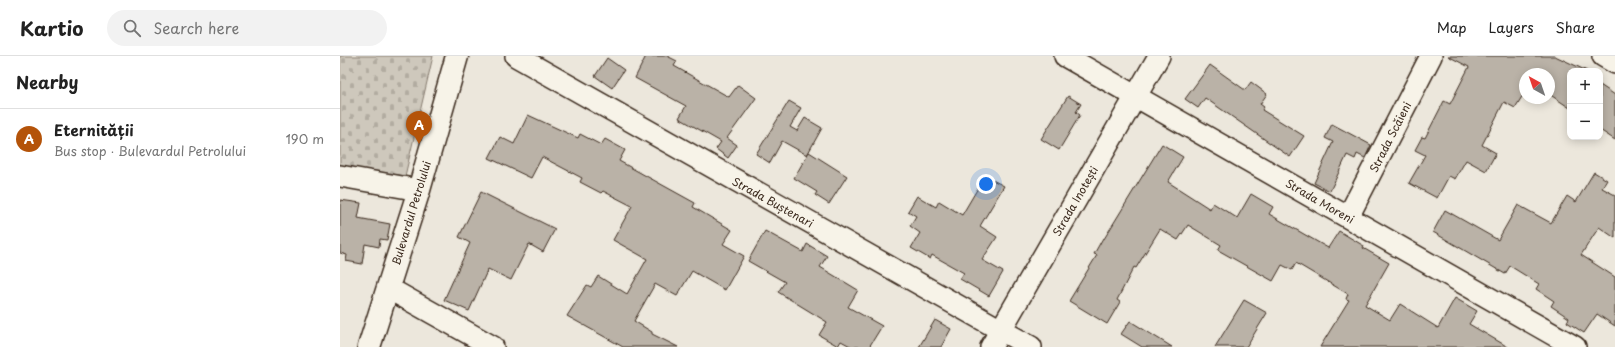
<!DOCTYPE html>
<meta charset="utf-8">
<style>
:root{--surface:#fff;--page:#f2f2f2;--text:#222;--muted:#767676;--line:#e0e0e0;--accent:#b45309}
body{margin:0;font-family:"Playpen Sans",sans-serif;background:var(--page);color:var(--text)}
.controls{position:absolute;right:12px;top:12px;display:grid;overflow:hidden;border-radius:8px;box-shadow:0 2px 10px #0003}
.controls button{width:36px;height:36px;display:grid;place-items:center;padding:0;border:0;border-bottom:1px solid var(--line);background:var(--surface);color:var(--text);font:20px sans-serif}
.compass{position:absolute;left:1179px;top:12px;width:36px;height:36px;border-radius:50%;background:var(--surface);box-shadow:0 2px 10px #0003;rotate:320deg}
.you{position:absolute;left:646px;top:128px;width:14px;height:14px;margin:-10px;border:3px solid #fff;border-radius:50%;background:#1a73e8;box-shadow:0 0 0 6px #1a73e833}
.badge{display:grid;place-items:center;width:26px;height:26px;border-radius:50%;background:var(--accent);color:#fff;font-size:13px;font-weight:700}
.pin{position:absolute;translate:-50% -33px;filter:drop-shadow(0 1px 2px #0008)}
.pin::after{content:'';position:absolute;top:21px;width:14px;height:12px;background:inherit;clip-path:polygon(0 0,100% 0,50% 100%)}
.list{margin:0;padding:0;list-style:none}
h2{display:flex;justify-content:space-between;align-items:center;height:52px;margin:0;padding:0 16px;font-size:17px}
h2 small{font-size:13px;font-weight:400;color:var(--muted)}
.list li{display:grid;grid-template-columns:26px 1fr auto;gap:12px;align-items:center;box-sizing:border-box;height:60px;padding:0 16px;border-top:1px solid var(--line)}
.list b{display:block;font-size:15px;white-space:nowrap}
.list p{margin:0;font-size:13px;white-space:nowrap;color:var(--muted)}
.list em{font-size:13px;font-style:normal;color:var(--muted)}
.icon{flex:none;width:22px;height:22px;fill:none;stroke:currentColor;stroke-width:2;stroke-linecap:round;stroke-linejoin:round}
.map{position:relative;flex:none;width:1275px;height:291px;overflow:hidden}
header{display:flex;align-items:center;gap:24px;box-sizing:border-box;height:56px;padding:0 20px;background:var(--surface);border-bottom:1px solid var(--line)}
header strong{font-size:19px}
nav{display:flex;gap:22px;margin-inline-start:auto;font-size:14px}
.search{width:280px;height:36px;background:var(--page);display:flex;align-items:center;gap:10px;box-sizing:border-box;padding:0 14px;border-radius:22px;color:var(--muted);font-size:15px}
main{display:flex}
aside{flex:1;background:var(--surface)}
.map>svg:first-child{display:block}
</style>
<header>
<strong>Kartio</strong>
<div class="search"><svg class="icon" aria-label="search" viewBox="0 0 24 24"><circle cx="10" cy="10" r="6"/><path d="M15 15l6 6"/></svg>Search here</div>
<nav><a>Map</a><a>Layers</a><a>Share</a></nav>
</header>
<main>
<aside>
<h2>Nearby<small></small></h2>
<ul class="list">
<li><span class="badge">A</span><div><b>Eternității</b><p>Bus stop · Bulevardul Petrolului</p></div><em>190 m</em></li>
</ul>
</aside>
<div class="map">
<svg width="1275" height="291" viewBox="0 0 1275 291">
<defs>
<pattern id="cemetery-stones" width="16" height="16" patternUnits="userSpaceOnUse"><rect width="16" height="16" fill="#cec8bc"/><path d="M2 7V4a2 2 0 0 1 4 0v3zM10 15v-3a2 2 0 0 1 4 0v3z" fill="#b2aca1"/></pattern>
</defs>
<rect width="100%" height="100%" fill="#ece7dc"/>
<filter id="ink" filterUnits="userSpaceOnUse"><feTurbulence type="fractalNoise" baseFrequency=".025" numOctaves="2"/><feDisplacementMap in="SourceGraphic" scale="8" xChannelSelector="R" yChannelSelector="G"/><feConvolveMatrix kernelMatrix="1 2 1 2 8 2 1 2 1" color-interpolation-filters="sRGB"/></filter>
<g filter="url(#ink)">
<path fill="url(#cemetery-stones)" stroke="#84796d" d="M 0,0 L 93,0 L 65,120 L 0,110 Z"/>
<g fill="#bab2a7" stroke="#3b2a1e">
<path d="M 306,0 L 327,0 L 337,5 L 334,10 L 389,41 L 398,29 L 416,42 L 387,82 L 397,89 L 388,102 L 376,93 L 381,86 L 339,62 L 346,50 L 295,22 Z"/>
<path d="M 1108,0 L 1215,0 L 1247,15 L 1230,15 L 1230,52 L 1209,38 L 1209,18 L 1185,18 L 1185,40 L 1183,39 L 1175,52 L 1164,46 L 1142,89 L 1156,97 L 1146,115 L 1126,104 L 1115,123 L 1109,120 L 1097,142 L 1069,127 L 1085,99 L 1075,94 L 1082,81 L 1085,82 L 1104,45 L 1110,48 L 1129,11 Z"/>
<path d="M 267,2 L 284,14 L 272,32 L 255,20 Z"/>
<path d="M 870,9 L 905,34 L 911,26 L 927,38 L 920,48 L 924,51 L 922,54 L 964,80 L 950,101 L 865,42 L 858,52 L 845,43 Z"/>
<path d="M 1260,29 L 1275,39 L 1275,84 L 1260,74 Z"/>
<path d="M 728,40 L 741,48 L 736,56 L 740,59 L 719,94 L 701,83 Z"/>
<path d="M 449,45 L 461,52 L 450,71 L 457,75 L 465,62 L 482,72 L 467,99 L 442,85 L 430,107 L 416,98 Z"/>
<path d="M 188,59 L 238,82 L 240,78 L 261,89 L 265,83 L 285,94 L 279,105 L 355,147 L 353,151 L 392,174 L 383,188 L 404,200 L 385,234 L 352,215 L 337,240 L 315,228 L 294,265 L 312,276 L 312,278 L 338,291 L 283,291 L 227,260 L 247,229 L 251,231 L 258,220 L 287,238 L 307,203 L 273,184 L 292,150 L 263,135 L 261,137 L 240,126 L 242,122 L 202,101 L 191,122 L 149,102 L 160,81 L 174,88 Z"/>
<path d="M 992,68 L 1031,89 L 1025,102 L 1017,98 L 1015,103 L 1007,99 L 990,135 L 974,127 L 993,86 L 985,82 Z"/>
<path d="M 822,88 L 843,101 L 828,126 L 870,153 L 873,147 L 897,162 L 911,138 L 933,151 L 929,158 L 988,192 L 999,175 L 1024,190 L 1023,192 L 1049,207 L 1025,249 L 1050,264 L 1060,248 L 1098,272 L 1115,242 L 1137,255 L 1129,268 L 1168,291 L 980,291 L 1009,244 L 1006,243 L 1008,238 L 956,207 L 952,214 L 942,209 L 933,225 L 878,194 L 881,189 L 848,169 L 838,184 L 820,173 L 796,212 L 794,211 L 777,244 L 780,246 L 767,268 L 729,245 L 757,199 L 754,198 L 763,182 L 764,183 Z"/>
<path d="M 469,96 L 507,120 L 489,148 L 475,139 L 477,136 L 454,122 Z"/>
<path d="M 1254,116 L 1267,124 L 1262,132 L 1275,139 L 1275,182 L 1259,171 L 1241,199 L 1275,221 L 1275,270 L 1257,258 L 1244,277 L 1227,266 L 1229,262 L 1211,250 L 1214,245 L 1196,233 L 1199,228 L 1170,210 L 1165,218 L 1093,176 L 1105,154 L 1158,184 L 1178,149 L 1211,167 L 1227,140 L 1236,146 Z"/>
<path d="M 645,120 L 664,130 L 640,170 L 657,181 L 642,204 L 663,216 L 649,240 L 620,223 L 624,217 L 592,199 L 590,203 L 571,192 L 580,177 L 570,170 L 576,160 L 568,155 L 577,140 L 596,151 L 599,145 L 622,159 Z"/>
<path d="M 141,136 L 215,173 L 203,196 L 189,188 L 171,224 L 148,213 L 129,255 L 104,244 L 130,187 L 119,181 Z"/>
<path d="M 0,144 L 21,147 L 18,162 L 50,168 L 47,184 L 40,183 L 39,191 L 25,188 L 22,208 L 6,205 L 7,199 L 0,197 Z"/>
<path d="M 425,175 L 463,196 L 467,188 L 487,200 L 480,211 L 518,234 L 508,251 L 542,270 L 529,291 L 512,291 L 501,285 L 498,290 L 479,279 L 487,266 L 438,236 L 445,226 L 408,205 Z"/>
<path d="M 904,244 L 927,257 L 906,291 L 875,291 Z"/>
<path d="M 595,264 L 611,273 L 601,291 L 579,291 Z"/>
<path d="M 790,265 L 832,291 L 802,291 L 781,278 Z"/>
</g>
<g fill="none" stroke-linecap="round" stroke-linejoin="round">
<defs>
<g id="street">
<path d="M 176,0 L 691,291"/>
<path d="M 725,0 L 1235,291"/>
<path d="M 1263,0 L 1275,7"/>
<path d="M 0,120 L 79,134"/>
<path d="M 1008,161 L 1091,0"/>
<path d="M 48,232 L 153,291"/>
<path d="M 651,291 L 819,0"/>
</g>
<path id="secondary" d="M 29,291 L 79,134 L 117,0"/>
</defs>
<use href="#street" stroke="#3b2a1e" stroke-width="24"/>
<use href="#secondary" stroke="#3b2a1e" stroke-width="25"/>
<use href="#street" stroke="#f7f3e8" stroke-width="21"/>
<use href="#secondary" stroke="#f7f3e8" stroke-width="22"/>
</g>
</g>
<g text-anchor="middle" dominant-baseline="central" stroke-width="3" stroke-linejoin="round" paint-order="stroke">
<g font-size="11" fill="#3b2a1e" stroke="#f7f3e8">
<text transform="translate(1050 81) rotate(-63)">Strada Scăieni</text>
<text transform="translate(735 145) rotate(-60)">Strada Inotești</text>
<text transform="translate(980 145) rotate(30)">Strada Moreni</text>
<text transform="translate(433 146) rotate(29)">Strada Buștenari</text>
<text transform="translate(71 157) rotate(-73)">Bulevardul Petrolului</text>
</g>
</g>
</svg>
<div class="controls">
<button>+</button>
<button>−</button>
</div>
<svg class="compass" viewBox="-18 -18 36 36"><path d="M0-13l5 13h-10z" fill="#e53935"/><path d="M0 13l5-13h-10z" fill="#767676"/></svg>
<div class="you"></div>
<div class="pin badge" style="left:79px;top:88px">A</div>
</div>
</main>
